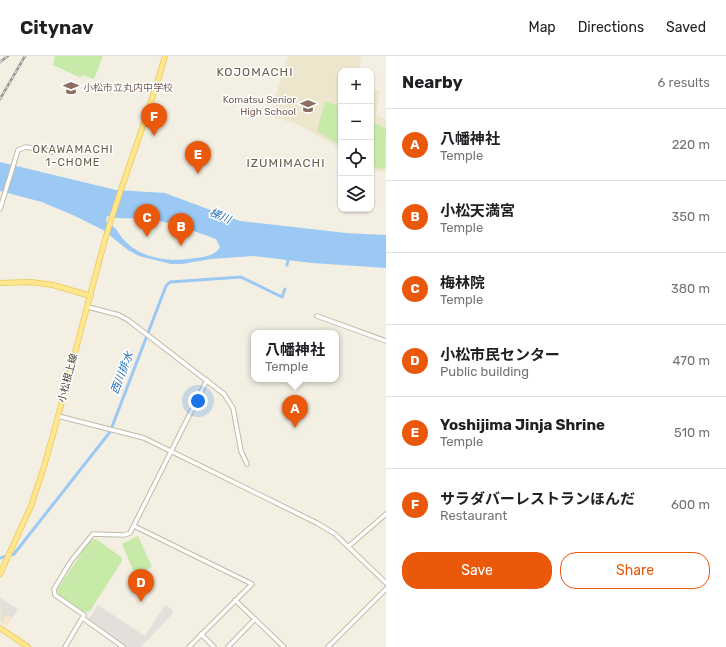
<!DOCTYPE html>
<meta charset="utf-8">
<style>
:root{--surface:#fff;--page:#f2f2f2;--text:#202124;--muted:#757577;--line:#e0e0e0;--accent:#ea580c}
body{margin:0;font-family:Rubik,"Noto Sans JP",sans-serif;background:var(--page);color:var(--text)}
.controls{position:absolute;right:12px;top:12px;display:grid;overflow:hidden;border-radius:8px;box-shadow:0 1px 3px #0004}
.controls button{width:36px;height:36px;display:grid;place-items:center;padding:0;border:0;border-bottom:1px solid var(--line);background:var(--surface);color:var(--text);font:20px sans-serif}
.you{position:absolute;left:198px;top:345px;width:14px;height:14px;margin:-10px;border:3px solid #fff;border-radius:50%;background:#1a73e8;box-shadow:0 0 0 6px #1a73e833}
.badge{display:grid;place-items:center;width:26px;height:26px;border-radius:50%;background:var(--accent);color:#fff;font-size:13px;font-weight:700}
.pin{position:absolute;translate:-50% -33px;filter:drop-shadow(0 1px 2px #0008)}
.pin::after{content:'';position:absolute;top:21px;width:14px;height:12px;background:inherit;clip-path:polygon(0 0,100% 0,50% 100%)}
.popup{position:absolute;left:251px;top:274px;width:88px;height:52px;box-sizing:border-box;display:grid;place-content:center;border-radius:8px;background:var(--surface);filter:drop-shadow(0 1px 3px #0005);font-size:13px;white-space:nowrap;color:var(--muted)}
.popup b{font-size:15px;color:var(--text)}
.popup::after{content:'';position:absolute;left:50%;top:100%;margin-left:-8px;border:8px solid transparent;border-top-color:var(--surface)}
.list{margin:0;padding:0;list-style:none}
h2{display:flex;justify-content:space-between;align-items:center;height:52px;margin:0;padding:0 16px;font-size:17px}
h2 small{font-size:13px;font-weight:400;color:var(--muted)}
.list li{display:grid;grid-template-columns:26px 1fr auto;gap:12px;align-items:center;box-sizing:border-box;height:72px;padding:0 16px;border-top:1px solid var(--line)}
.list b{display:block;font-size:15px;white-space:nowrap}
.list p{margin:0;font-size:13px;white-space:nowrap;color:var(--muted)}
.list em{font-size:13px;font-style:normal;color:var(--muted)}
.actions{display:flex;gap:8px;padding:12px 16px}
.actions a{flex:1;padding:9px 0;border:1px solid var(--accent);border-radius:16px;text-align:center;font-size:14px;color:var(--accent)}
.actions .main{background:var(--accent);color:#fff}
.icon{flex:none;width:22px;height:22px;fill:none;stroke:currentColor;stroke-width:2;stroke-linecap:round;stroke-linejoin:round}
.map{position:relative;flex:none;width:386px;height:591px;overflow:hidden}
header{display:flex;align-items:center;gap:24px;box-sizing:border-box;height:56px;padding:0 20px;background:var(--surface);border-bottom:1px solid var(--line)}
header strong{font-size:19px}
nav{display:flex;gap:22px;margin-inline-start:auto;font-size:14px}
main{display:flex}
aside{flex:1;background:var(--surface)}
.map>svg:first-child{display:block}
</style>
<header>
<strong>Citynav</strong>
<nav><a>Map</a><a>Directions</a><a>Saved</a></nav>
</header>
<main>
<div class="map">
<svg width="386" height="591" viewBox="0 0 386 591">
<rect width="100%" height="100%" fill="#f3efe3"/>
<path fill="#f6e7cc" d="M 0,541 L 18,554 L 7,570 L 0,566 Z"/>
<g fill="#ede6cc">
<path d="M 288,0 L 361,0 L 359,15 L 341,15 L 341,93 L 298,68 L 275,62 L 276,39 Z"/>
<path d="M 371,34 L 380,35 L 376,59 L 386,64 L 386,114 L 379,116 L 371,112 Z"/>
</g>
<g fill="#c8eaa9">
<path d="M 55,0 L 103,0 L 94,23 L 82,19 L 81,22 L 53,9 Z"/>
<path d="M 325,45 L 341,51 L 341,90 L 317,75 Z"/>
<path d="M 371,65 L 386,73 L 385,112 L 379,113 L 371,108 Z"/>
<path d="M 138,480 L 152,511 L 135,519 L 122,488 Z"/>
<path d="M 96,483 L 121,501 L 122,505 L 90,555 L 84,556 L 58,538 L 57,534 L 90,484 Z"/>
</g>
<g fill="#e3e0dc">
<path d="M 0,541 L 18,554 L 12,562 L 7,559 L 1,567 Z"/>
<path d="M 98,549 L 145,580 L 165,549 L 172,554 L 173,557 L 141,591 L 127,591 L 88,564 Z"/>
</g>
<path fill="#9bc9f4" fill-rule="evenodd" d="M 0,106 L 116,134 L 165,137 L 240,165 L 346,177 L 386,179 L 386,212 L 312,207 L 253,200 L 211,203 L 182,208 L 171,208 L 139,200 L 128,194 L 103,174 L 75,160 L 42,146 L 0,135 ZM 107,160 C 122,164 138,161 154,164 C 175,167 196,176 216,183 L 220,191 C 215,200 204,201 195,202 C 173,206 145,204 127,187 C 117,178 120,173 106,166 Z"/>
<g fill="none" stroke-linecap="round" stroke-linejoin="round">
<g stroke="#9bc9f4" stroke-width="3">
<path d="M 287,209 L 289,201"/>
<path d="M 0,502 L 14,498 L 110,376 L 166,230 L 170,226 L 241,221 L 282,241 L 285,233"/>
</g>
<defs>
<g id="minor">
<path d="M 0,153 L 18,94 L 26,91 L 52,96 L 59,92"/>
<path d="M 88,251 L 119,259 L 128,264 L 224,338 L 233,352 L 241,395 L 247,408"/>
<path d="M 317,260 L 386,285"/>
<path d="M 58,360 L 144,382 L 317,467 L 335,478 L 386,527"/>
<path d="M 134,470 L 252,528 L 189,591"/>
<path d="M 349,490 L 386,458"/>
<path d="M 235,544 L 284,591"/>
<path d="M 84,563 L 123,591"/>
<path d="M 201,578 L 214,591"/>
<path d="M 65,591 L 84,559 L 55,539 L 54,533 L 71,505 L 93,478 L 124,479 L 130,477 L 207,324"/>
<path d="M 228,591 L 255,563"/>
<path d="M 328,591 L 386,533"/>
</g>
<g id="major">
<path d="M 0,227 L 31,226 L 53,229 L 91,240"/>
<path d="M 0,518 L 31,450 L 43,414 C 65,338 84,260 105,184 C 123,122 148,62 165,0"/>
<path d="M 0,572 L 28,591"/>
</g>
</defs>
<use href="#minor" stroke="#c1baa8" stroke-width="5.5"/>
<use href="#major" stroke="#eac85a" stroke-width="6"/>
<use href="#minor" stroke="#fff" stroke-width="3.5"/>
<use href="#major" stroke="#ffe78f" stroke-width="4.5"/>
<defs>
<g id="rail">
<path d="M 0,6 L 8,0"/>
<path d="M 0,43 L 25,0"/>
</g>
</defs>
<use href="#rail" stroke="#949494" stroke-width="2.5"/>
<use href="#rail" stroke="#fff" stroke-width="1" stroke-dasharray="3" stroke-linecap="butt"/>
</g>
<defs>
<symbol id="school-bare" viewBox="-9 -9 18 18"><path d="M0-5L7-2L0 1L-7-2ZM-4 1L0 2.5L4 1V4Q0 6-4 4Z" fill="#8d6e63" stroke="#fff" stroke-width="2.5" paint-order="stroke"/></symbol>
</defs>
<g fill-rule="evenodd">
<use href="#school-bare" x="60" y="21" width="22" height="22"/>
<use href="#school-bare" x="297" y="39" width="22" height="22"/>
</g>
<g text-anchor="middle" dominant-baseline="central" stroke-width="3" stroke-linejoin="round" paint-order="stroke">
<g font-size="10" fill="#785e54" stroke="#fff" text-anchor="start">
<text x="83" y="32">小松市立丸内中学校</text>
<text x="296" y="44" text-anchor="end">Komatsu Senior<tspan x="296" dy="12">High School</tspan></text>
</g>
<g font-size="10" fill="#453f33" stroke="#fff">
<text transform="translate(68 322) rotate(-75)">小松根上線</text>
</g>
<g font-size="11" letter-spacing="1" fill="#685e4a" stroke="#fff">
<text x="73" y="93">OKAWAMACHI<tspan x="73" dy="13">1-CHOME</tspan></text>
</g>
<g font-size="11" font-style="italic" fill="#2770b5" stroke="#fff">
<text transform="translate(220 160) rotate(22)">梯川</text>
<text transform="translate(122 317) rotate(-69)">西川排水</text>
</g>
<g font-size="12" letter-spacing="1" fill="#685e4a" stroke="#fff">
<text x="255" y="16">KOJOMACHI</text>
<text x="286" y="107">IZUMIMACHI</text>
</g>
</g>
</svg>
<div class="controls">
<button>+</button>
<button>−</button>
<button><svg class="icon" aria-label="locate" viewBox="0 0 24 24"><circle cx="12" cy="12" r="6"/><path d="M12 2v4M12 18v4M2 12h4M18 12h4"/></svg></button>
<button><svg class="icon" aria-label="layers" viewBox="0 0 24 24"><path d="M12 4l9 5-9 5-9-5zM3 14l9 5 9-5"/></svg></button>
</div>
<div class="you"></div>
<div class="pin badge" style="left:295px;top:372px">A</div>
<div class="popup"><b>八幡神社</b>Temple</div>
<div class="pin badge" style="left:181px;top:190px">B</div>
<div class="pin badge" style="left:147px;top:181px">C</div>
<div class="pin badge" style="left:141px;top:546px">D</div>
<div class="pin badge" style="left:198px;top:118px">E</div>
<div class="pin badge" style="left:154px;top:80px">F</div>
</div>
<aside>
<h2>Nearby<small>6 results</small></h2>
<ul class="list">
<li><span class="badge">A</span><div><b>八幡神社</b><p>Temple</p></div><em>220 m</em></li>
<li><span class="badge">B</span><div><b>小松天満宮</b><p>Temple</p></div><em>350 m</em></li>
<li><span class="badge">C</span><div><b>梅林院</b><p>Temple</p></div><em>380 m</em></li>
<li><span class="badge">D</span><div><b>小松市民センター</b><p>Public building</p></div><em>470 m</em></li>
<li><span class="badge">E</span><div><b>Yoshijima Jinja Shrine</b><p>Temple</p></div><em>510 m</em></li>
<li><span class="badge">F</span><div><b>サラダバーレストランほんだ</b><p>Restaurant</p></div><em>600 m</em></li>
</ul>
<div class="actions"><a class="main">Save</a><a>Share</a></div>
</aside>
</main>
